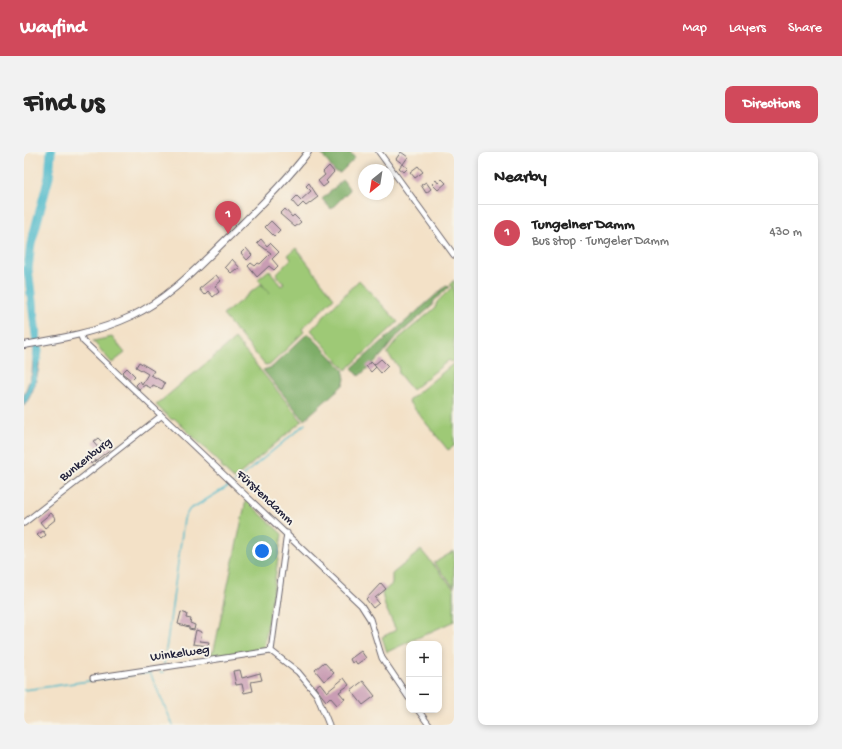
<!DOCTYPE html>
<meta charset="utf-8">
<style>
:root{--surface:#fff;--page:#f2f2f2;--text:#222;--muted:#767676;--line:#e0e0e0;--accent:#d1495b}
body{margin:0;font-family:"Gochi Hand",sans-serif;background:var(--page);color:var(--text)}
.controls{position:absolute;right:12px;bottom:12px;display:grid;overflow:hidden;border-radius:8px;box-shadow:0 2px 6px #0003}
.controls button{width:36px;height:36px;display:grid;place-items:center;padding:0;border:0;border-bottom:1px solid var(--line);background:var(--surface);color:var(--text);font:20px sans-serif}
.compass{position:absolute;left:334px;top:12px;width:36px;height:36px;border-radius:50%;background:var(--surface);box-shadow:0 2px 6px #0003;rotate:210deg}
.you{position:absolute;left:238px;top:399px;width:14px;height:14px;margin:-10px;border:3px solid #fff;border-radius:50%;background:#1a73e8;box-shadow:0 0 0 6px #1a73e833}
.badge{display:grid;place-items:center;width:26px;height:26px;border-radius:50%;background:var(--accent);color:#fff;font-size:13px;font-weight:700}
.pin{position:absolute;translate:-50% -33px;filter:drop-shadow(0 1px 2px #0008)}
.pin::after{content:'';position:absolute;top:21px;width:14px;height:12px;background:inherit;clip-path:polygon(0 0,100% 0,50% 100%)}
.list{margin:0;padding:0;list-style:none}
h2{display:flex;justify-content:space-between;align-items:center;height:52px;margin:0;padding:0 16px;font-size:17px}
h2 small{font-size:13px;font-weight:400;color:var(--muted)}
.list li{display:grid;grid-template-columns:26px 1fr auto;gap:12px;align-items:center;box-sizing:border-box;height:56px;padding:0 16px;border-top:1px solid var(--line)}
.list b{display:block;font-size:15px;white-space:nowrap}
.list p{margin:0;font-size:13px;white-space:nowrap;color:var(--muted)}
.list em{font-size:13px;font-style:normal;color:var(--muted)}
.map{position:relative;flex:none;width:430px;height:573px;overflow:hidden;border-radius:8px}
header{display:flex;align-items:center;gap:24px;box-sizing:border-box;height:56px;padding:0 20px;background:var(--accent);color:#fff}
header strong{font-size:19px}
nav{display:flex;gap:22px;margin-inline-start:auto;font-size:14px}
.intro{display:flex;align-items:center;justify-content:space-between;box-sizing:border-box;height:96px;padding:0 24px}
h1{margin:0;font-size:28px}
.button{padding:10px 18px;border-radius:8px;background:var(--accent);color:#fff;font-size:14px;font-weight:700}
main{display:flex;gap:24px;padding:0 24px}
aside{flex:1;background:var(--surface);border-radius:8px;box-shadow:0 2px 6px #0003}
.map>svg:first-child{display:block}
</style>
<header>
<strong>Wayfind</strong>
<nav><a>Map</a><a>Layers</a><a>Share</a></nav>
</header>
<div class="intro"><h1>Find us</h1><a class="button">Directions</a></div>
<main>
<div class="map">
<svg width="430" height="573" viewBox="0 0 430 573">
<rect width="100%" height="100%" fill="#f7f3e8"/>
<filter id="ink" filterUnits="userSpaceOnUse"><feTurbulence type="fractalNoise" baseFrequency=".025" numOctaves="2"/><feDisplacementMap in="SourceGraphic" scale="8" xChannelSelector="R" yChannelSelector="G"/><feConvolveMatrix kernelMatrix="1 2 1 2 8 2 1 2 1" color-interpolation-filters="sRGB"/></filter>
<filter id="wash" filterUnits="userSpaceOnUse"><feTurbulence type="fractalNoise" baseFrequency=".012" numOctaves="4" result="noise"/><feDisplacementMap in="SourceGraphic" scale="16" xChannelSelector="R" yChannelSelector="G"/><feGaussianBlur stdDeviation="0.9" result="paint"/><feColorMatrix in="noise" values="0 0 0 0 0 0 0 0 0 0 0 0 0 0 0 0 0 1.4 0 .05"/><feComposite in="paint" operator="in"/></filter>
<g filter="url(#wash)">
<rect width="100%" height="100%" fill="#f3e1c7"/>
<g fill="#9ec976" stroke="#607658">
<path d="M 272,96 L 310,146 L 278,177 L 280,180 L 247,212 L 241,213 L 199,163 L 237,132 L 246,142 L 234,127 L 245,118 L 258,134 L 260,132 L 252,122 L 267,107 L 264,103 Z"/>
<path d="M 335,128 L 374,170 L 322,218 L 287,178 Z"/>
<path d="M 430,128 L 430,208 L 427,210 L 425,208 L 388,238 L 375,222 L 374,214 L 363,201 L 374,187 L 411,156 L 413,150 L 428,135 L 425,133 Z"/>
<path d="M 88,185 L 101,201 L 88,211 L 69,189 Z"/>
<path d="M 211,187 L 278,269 L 210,327 L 197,315 L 198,313 L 150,266 L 148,268 L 132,253 Z"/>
<path d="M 430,211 L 430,294 L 424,298 L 384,249 Z"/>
<path d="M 222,348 L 258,382 L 240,496 L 212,501 L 185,504 L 190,498 Z"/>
<path d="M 397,398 L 430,437 L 430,469 L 363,500 L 358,485 L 372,478 L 361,454 L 358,441 L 368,432 L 368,422 Z"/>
<path d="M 430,399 L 430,435 L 410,411 Z"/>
</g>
<g fill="#7ead67" stroke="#506851">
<path d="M 296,0 L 326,0 L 331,6 L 316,21 L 311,20 Z"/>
<path d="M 319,28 L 326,38 L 307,57 L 298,47 Z"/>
<path d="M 422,134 L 425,135 L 410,149 L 408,154 L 372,185 L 357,204 L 335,224 L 328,216 Z"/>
<path d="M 284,181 L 319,217 L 321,227 L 319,233 L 280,268 L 239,218 L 248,215 Z"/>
</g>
<path fill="#4fbacb" stroke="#386e83" d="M 17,196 C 15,217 13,236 0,254 L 0,244 L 8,221 L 10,197 Z"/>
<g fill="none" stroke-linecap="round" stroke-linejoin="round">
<g stroke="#4fbacb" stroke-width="1.5">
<path d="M 211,330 L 281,272"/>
<path d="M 140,512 L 160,367 L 165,358 L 208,332"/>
<path d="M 136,520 L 139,520"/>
<path d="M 115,522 L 126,521 L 149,573"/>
<path d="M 0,538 L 108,523"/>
</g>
<path stroke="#4fbacb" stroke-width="9" d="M 13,207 L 14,199 L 4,117 L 7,92 L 25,25 L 27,0"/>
</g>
<g id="blocks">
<g fill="#c99db4">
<path d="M 377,0 L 384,5 L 379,12 L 372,7 Z"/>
<path d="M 378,12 L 384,16 L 380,20 L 375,16 Z"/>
<path d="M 305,14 L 310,20 L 302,29 L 304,31 L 299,35 L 294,29 L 301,23 L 299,20 Z"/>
<path d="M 394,14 L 399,20 L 391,26 L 386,20 Z"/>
<path d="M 418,27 L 422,31 L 414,38 L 408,32 L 412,28 L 414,31 Z"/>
<path d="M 402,30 L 407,37 L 402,41 L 397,33 Z"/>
<path d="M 285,31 L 294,45 L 282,54 L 279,51 L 274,56 L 268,49 L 273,44 L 277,48 L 287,39 L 282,34 Z"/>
<path d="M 261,57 L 268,65 L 270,63 L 277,70 L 271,75 L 256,62 Z"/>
<path d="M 247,69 L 256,78 L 250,84 L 241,75 Z"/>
<path d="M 237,87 L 243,94 L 246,91 L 255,100 L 248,107 L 254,114 L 250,118 L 245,114 L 233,125 L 224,114 L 227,111 L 231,114 L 234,111 L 236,112 L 247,101 L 233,91 Z"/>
<path d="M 222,96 L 228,103 L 223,108 L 217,101 Z"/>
<path d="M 208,107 L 216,116 L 213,118 L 212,117 L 207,121 L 201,115 Z"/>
<path d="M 192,123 L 197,129 L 191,134 L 195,140 L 189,145 L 184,139 L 180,143 L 175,137 Z"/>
<path d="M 357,207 L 364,214 L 357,221 L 350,213 Z"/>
<path d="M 115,210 L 130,219 L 127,223 L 141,231 L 138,237 L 129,233 L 127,236 L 121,233 L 115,237 L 112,233 L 116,229 L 118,232 L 124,222 L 112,215 Z"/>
<path d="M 347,210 L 352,215 L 347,220 L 342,214 Z"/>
<path d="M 103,216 L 111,224 L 107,228 L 98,221 Z"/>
<path d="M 74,286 L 79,291 L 82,288 L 88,296 L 67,312 L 65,308 L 77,299 L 69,290 Z"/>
<path d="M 27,361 L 32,367 L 21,376 L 16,370 Z"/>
<path d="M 19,379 L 22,383 L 17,387 L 13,383 Z"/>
<path d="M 357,431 L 362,437 L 351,446 L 355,451 L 349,456 L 342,447 Z"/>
<path d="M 157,460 L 163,462 L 162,466 L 167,467 L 166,471 L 171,473 L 170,478 L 165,477 L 165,475 L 154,472 Z"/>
<path d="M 172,478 L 178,480 L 176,489 L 185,490 L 184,494 L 169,492 Z"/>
<path d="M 337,499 L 342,506 L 333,512 L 331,509 L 328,511 L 326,507 Z"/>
<path d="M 300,510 L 310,521 L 300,529 L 291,518 Z"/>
<path d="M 216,518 L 218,526 L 236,521 L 238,528 L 227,530 L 229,539 L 220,541 L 218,532 L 212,533 L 209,519 Z"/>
<path d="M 320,526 L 325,533 L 315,540 L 321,547 L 313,553 L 306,545 L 302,549 L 291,535 L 296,531 L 303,540 Z"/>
<path d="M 339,529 L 351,544 L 339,553 L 327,538 Z"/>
</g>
</g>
</g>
<g filter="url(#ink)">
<use href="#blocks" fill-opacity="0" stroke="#6b656c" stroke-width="1"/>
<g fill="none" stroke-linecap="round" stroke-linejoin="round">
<defs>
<g id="minor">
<path d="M 355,0 L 430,103"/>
<path d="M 56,182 L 59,189 L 337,453 L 346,467 L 358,506 L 385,546"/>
<path d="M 0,371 L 137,264"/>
<path d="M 263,381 L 247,499 L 274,520 L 293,543 L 305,573"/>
<path d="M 69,526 L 247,499"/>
<path d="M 394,558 L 405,573"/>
</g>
<path id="tertiary" d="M 0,193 C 36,187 74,180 108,164 C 148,145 178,110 210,80 C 236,54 262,29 284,0"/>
</defs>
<use href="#minor" stroke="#6b656c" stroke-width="7"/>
<use href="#tertiary" stroke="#6b656c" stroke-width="8"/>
<use href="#minor" stroke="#fff" stroke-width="5"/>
<use href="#tertiary" stroke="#fff" stroke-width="6"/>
</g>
</g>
<g text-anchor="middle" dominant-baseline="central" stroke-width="4" stroke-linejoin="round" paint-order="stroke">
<g font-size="13" fill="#22223b" stroke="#f7f3e8">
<text transform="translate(62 308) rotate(-38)">Bunkenburg</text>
<text transform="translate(241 346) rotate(43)">Fürstendamm</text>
<text transform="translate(156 502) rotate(-8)">Winkelweg</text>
</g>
</g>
</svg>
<div class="controls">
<button>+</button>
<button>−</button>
</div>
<svg class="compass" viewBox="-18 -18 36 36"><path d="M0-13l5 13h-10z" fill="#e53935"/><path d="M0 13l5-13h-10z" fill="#767676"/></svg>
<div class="you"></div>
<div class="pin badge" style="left:204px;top:82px">1</div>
</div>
<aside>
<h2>Nearby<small></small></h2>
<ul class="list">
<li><span class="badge">1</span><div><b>Tungelner Damm</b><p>Bus stop · Tungeler Damm</p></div><em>430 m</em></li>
</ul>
</aside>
</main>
